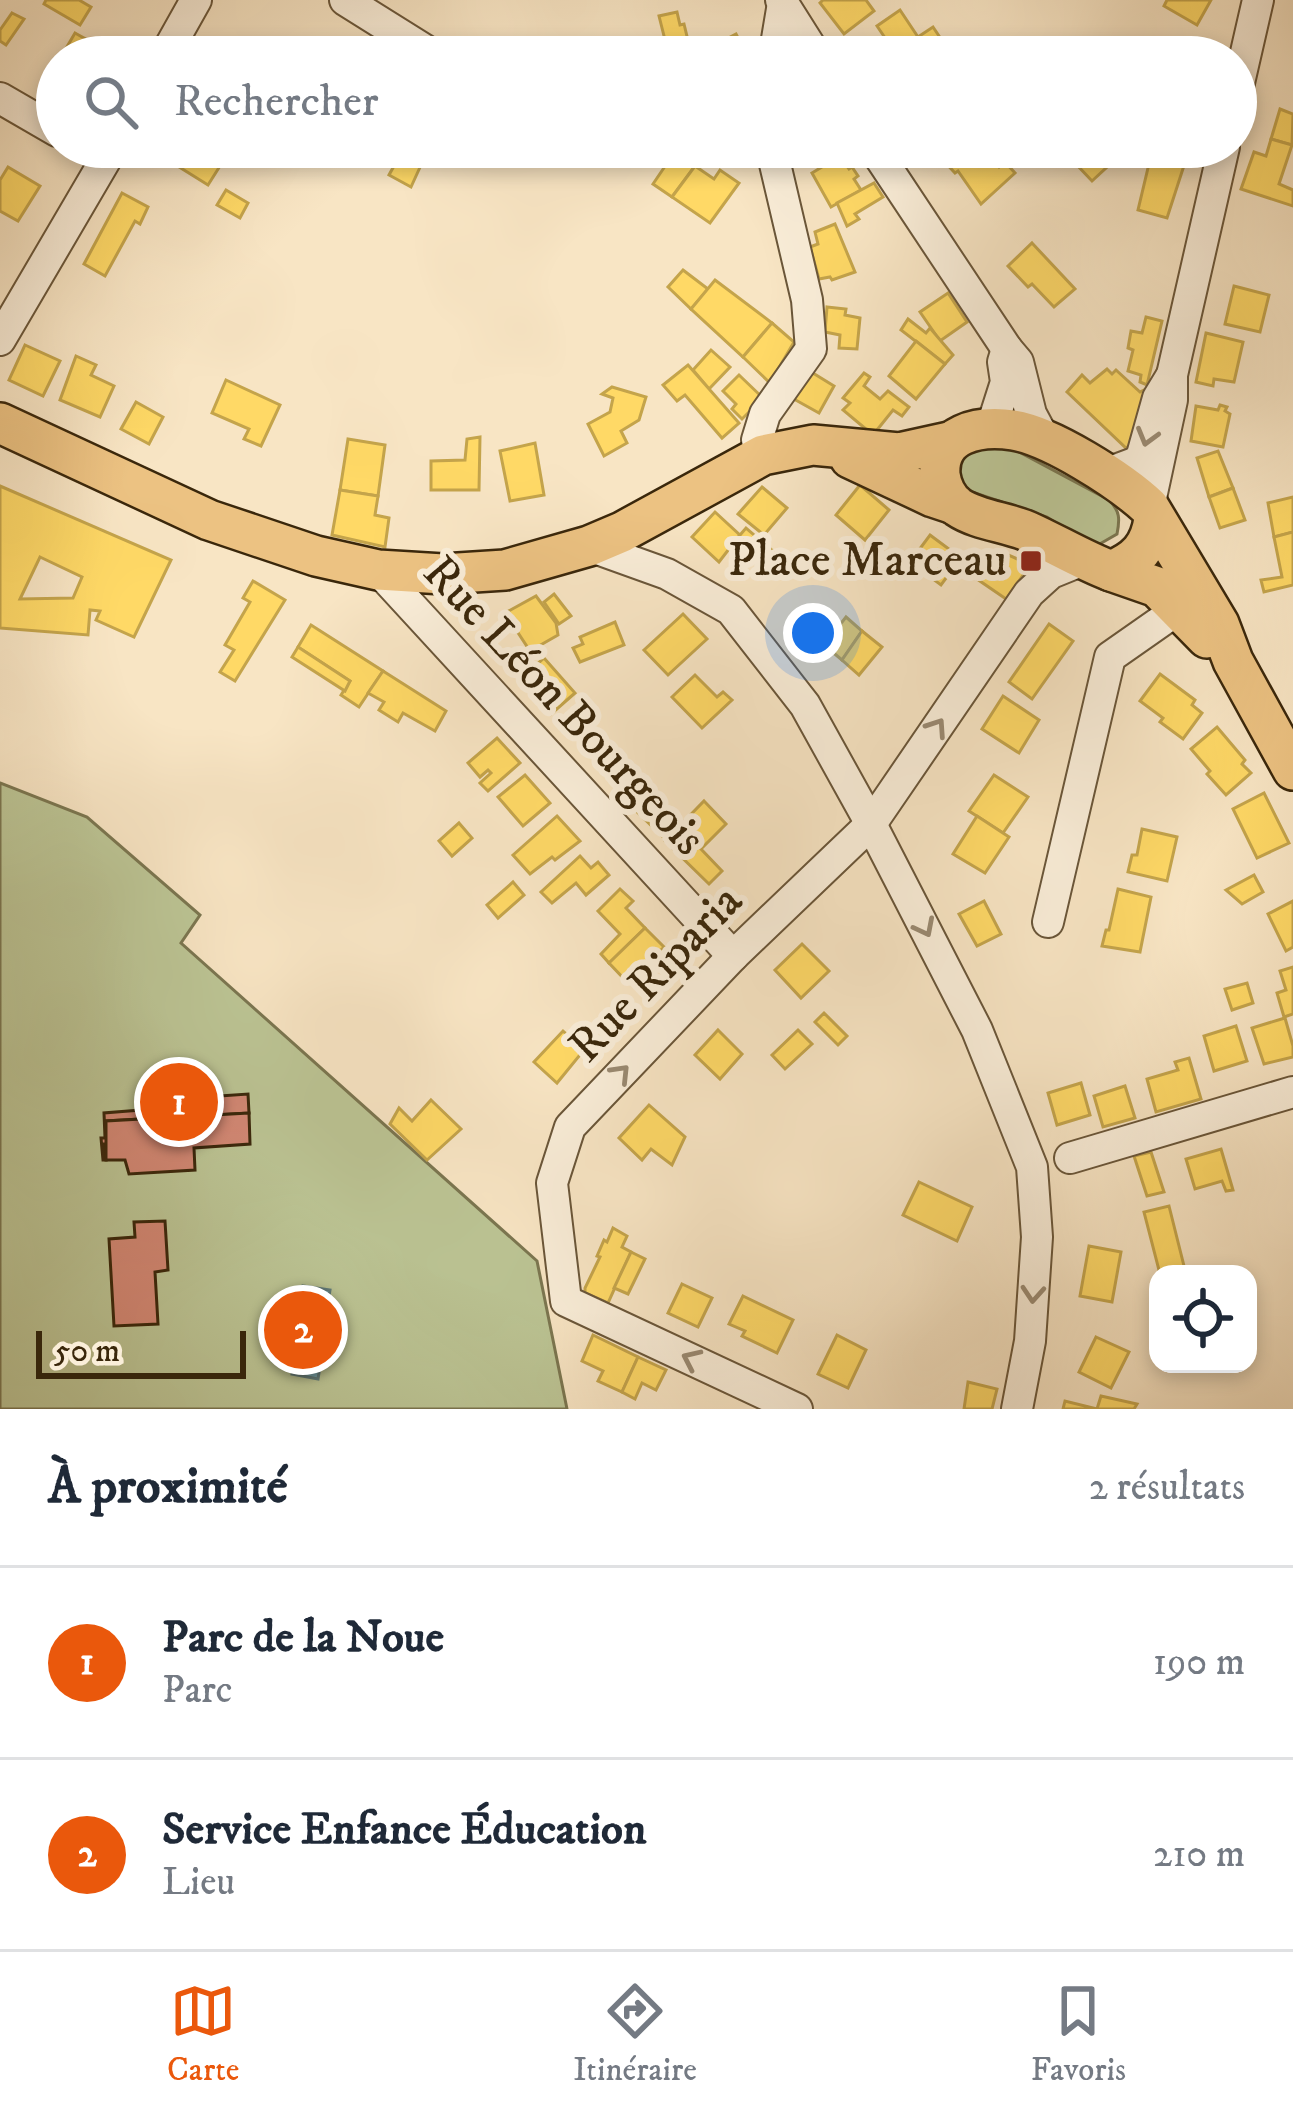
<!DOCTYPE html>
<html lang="fr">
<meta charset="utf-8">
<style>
:root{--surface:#fff;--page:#f2f2f3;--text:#1f2937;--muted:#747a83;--line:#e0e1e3;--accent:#ea580c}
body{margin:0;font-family:"IM FELL DW Pica",serif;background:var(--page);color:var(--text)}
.controls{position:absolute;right:36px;bottom:36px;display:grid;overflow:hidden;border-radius:24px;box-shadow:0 6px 18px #0003}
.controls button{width:108px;height:108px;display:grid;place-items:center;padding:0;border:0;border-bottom:3px solid var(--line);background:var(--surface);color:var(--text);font:60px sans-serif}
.scale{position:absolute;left:36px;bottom:30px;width:210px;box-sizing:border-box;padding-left:12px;border:6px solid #3a270b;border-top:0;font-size:33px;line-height:42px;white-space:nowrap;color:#3a270b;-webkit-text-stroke:9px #faeed9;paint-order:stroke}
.you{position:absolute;left:813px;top:633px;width:42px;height:42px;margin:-30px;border:9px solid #fff;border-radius:50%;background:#1a73e8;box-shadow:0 0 0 18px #1a73e833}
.badge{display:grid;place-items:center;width:78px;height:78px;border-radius:50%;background:var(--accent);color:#fff;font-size:39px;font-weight:700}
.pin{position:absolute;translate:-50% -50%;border:6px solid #fff;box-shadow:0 3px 12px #0006}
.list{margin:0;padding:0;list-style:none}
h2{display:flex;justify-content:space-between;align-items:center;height:156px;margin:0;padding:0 48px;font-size:51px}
h2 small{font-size:39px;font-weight:400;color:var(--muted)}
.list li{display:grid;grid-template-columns:78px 1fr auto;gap:36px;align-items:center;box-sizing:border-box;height:192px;padding:0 48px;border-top:3px solid var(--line)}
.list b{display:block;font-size:45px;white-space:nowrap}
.list p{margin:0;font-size:39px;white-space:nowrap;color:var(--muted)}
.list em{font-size:39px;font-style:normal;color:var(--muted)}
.icon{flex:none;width:66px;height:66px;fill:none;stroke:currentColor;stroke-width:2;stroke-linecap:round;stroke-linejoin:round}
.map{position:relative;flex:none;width:1293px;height:1409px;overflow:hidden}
.search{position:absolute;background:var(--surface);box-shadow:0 6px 18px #0003;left:36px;right:36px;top:36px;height:132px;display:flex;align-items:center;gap:30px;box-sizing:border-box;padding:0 42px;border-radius:66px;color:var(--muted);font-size:45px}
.sheet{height:540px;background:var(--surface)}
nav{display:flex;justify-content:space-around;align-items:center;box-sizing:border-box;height:168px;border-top:3px solid var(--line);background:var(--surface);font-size:33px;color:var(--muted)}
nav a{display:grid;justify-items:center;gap:6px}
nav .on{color:var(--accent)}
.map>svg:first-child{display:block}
</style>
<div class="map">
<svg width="1293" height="1409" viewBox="0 0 1293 1409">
<rect width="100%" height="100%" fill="#f8e5c4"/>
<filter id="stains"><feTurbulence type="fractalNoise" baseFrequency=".00167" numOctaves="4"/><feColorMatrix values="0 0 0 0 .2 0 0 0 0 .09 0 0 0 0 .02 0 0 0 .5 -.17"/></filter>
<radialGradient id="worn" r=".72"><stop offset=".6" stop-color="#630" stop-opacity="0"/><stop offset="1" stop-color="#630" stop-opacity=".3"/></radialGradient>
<g fill="#bcc595" stroke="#7b7650" stroke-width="3">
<path d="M 977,445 L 1010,447 L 1109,500 C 1120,511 1120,519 1117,534 L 1098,545 L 1086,542 L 1047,517 L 963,489 L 956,480 L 962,455 Z"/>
<path d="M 0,783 L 87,817 L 200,915 L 181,943 L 537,1261 L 567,1409 L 0,1409 Z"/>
</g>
<g fill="#ffd966" stroke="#c4a44b" stroke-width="3" fill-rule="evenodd">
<path d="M 46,0 L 79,0 L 91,7 L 80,25 L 44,4 Z"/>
<path d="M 823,0 L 866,0 L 874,11 L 844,34 L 820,3 Z"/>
<path d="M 1167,0 L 1211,0 L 1197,25 L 1164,6 Z"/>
<path d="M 900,10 L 918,37 L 933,27 L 941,39 L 919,57 L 898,57 L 877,26 Z"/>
<path d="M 677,12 L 680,25 L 684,24 L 692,57 L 664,57 L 660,43 L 665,40 L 659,16 Z"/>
<path d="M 12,13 L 24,19 L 6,45 L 0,41 L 0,30 Z"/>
<path d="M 75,33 L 116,56 L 116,57 L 61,57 Z"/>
<path d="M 736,34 L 748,57 L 692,57 Z"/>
<path d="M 232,38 L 263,56 L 262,57 L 220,57 Z"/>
<path d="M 1280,109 L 1293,114 L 1292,145 L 1271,139 Z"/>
<path d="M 1271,139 L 1292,145 L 1279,184 L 1293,190 L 1293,206 L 1241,189 L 1254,152 L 1266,156 Z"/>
<path d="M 187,147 L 232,147 L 208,185 L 168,160 L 175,149 L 183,153 Z"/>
<path d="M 957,147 L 983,147 L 999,167 L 1004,161 L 1015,173 L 981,204 L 958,171 L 955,173 L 943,160 Z"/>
<path d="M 1153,147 L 1190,147 L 1167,218 L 1138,210 Z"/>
<path d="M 1092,149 L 1107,167 L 1092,181 L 1076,164 Z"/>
<path d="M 674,153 L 695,166 L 672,197 L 653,184 Z"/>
<path d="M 400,155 L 421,165 L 411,187 L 389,175 Z"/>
<path d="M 840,156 L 849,169 L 852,167 L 858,176 L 854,179 L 861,190 L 831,207 L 812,173 Z"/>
<path d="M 695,166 L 714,179 L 720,170 L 739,183 L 710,223 L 672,197 Z"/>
<path d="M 8,167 L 40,186 L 18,221 L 0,211 L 0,180 Z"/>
<path d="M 874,183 L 883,197 L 855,214 L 859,219 L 847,226 L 837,203 Z"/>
<path d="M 226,190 L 248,203 L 240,218 L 217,205 Z"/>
<path d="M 122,193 L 148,207 L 140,224 L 135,221 L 105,276 L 84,264 Z"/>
<path d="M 835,224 L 855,272 L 832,280 L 830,277 L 819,279 L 810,247 L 818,244 L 815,232 Z"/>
<path d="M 1032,243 L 1075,289 L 1054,307 L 1032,284 L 1028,287 L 1008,266 Z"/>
<path d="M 683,270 L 708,289 L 691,309 L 668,287 Z"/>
<path d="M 715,280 L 772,323 L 743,357 L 691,309 Z"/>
<path d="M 1234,286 L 1269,295 L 1260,332 L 1225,324 Z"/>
<path d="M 948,293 L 967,322 L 940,341 L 920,312 Z"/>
<path d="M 827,307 L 846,309 L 845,315 L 860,318 L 857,349 L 839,348 L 840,335 L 825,332 Z"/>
<path d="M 1146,317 L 1162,321 L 1147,385 L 1140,382 L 1141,375 L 1128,371 L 1133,350 L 1128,348 L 1131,331 L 1142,333 Z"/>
<path d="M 908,319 L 926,333 L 930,328 L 953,355 L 945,364 L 901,330 Z"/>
<path d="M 772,323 L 794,342 L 770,383 L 743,357 Z"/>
<path d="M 1206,333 L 1243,342 L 1234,382 L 1214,379 L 1213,386 L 1196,382 Z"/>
<path d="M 916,341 L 945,364 L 916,399 L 889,376 Z"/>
<path d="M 25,345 L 60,361 L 43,396 L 9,380 Z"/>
<path d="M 711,350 L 730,367 L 709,389 L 693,370 Z"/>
<path d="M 76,356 L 96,365 L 91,375 L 114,386 L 100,417 L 60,400 Z"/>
<path d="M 688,365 L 739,423 L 722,438 L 685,395 L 677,401 L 663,385 Z"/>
<path d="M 1107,369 L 1112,374 L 1116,370 L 1140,392 L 1146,389 L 1134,443 L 1126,448 L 1067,392 L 1082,375 L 1090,383 Z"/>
<path d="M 808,370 L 834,386 L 819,413 L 792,398 Z"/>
<path d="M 864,373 L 870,377 L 864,386 L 880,399 L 888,391 L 909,407 L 902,416 L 893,410 L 873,435 L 843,410 L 850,403 L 843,398 Z"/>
<path d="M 739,375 L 763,398 L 742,419 L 732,409 L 736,404 L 723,391 Z"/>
<path d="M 226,380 L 280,405 L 261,446 L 244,439 L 249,429 L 212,413 Z"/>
<path d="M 612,387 L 646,397 L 639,420 L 621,431 L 627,443 L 604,456 L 588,424 L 610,412 L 613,398 L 602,394 Z"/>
<path d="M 136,402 L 163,417 L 149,444 L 121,429 Z"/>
<path d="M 1220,405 L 1227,407 L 1225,411 L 1230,414 L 1223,447 L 1191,441 L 1196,406 L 1218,410 Z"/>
<path d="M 480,437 L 479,490 L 431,490 L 431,461 L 465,460 L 467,439 Z"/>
<path d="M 348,439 L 385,445 L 378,496 L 340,490 Z"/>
<path d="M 535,443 L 544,495 L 510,501 L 500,451 Z"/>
<path d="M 1218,451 L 1233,488 L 1209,497 L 1197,458 Z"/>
<path d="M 860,485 L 889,510 L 865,540 L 836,515 Z"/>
<path d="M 0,486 L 171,560 L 134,637 L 96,620 L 100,611 L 90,610 L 88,635 L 0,628 ZM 40,557 L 82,577 L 73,598 L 20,599 Z"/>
<path d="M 762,487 L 787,508 L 764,535 L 738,514 Z"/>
<path d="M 1233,488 L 1245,520 L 1220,528 L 1209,497 Z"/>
<path d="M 340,490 L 378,496 L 375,515 L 389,518 L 385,547 L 332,535 Z"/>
<path d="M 1293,497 L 1293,532 L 1274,537 L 1268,503 Z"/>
<path d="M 715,512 L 740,535 L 746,528 L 787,563 L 774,578 L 765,571 L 768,567 L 757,558 L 760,554 L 739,536 L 719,562 L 692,537 Z"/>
<path d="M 1293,532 L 1293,585 L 1264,592 L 1261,580 L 1282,577 L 1274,537 Z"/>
<path d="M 930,535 L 961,558 L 941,585 L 910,562 Z"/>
<path d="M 997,550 L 1022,561 L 1026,571 L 1006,599 L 977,579 Z"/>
<path d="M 253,581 L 285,600 L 235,681 L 220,672 L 234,650 L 225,645 L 250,602 L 243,598 Z"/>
<path d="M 554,594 L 571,616 L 559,624 L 544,602 Z"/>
<path d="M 536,596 L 556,623 L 558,635 L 530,651 L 505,613 Z"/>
<path d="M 683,614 L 707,639 L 668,675 L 644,650 Z"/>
<path d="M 846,617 L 862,631 L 842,660 L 824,645 Z"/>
<path d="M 615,622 L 624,645 L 580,662 L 573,648 L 583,644 L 580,637 Z"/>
<path d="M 1049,624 L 1073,641 L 1032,699 L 1009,682 Z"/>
<path d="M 311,625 L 383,671 L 359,707 L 341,695 L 350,681 L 298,647 Z"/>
<path d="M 862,631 L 882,647 L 859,675 L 842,660 Z"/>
<path d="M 298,647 L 350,681 L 345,691 L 292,657 Z"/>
<path d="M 544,658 L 575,693 L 551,714 L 521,679 Z"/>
<path d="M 383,671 L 446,711 L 435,731 L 403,713 L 398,722 L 379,710 L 384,702 L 368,693 Z"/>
<path d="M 1160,674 L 1195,700 L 1192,705 L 1202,713 L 1183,739 L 1160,722 L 1163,718 L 1140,701 Z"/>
<path d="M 695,675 L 717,697 L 723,692 L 732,700 L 702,728 L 672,697 Z"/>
<path d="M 1003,696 L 1039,720 L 1019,753 L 982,729 Z"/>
<path d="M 1217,727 L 1245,760 L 1242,764 L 1251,773 L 1226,795 L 1207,774 L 1210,771 L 1191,749 Z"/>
<path d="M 497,738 L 520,763 L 488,791 L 480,783 L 491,773 L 488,770 L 480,777 L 468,763 Z"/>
<path d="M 525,775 L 550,803 L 523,826 L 498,797 Z"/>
<path d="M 994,775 L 1028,797 L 1003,833 L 969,811 Z"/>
<path d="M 1264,793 L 1289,843 L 1257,858 L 1233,809 Z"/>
<path d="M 649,794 L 676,822 L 662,836 L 634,809 Z"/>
<path d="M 704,801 L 726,824 L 701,849 L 722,871 L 709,884 L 665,841 Z"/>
<path d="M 557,816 L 580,841 L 555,860 L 552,857 L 530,874 L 513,855 Z"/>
<path d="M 977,816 L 1009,837 L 985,873 L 953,854 Z"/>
<path d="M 459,823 L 472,838 L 452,856 L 439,841 Z"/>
<path d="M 1142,829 L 1177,837 L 1167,881 L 1128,872 L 1132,855 L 1137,855 Z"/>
<path d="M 580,856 L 591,868 L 598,862 L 609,875 L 586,895 L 576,883 L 552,903 L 541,892 Z"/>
<path d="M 1254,875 L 1263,892 L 1242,904 L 1226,890 Z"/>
<path d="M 513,882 L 524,895 L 498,918 L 487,905 Z"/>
<path d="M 620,889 L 633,901 L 626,908 L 645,928 L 609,963 L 601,954 L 620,934 L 598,911 Z"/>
<path d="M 1118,889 L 1151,897 L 1140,952 L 1102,946 L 1106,930 L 1109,930 Z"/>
<path d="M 984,901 L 1001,934 L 977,946 L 959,914 Z"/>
<path d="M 1293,901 L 1293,947 L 1286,951 L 1268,914 Z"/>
<path d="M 645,928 L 664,947 L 628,983 L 609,963 Z"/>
<path d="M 802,944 L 829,971 L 801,998 L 775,970 Z"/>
<path d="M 1293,967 L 1293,1014 L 1284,1017 L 1277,993 L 1286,990 L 1280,971 Z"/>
<path d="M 1247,983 L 1253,1003 L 1232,1010 L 1225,989 Z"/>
<path d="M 824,1013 L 847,1036 L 838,1045 L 815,1022 Z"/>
<path d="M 1285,1018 L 1293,1046 L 1293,1057 L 1264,1064 L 1252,1028 Z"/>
<path d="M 1236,1026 L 1247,1061 L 1214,1071 L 1204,1036 Z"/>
<path d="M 718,1030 L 742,1054 L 720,1079 L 695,1055 Z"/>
<path d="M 798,1030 L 812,1044 L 785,1069 L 772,1055 Z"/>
<path d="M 563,1031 L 584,1050 L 557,1083 L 534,1062 Z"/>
<path d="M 1189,1058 L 1201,1099 L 1156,1112 L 1147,1079 L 1178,1070 L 1175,1062 Z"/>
<path d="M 1081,1083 L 1090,1115 L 1057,1125 L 1048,1093 Z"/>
<path d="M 1125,1086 L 1135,1118 L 1103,1127 L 1094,1096 Z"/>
<path d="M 431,1100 L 461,1129 L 427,1160 L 390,1124 L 399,1108 L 412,1121 Z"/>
<path d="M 649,1105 L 685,1137 L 672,1165 L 651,1149 L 642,1160 L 619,1138 Z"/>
<path d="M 1221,1149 L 1233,1190 L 1226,1191 L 1222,1181 L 1195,1189 L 1186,1159 Z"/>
<path d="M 1151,1152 L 1164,1192 L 1147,1196 L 1134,1156 Z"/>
<path d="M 919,1182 L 972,1207 L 957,1241 L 903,1215 Z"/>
<path d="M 1169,1206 L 1185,1270 L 1160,1274 L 1144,1212 Z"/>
<path d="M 613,1228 L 627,1236 L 622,1247 L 631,1252 L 608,1303 L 585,1293 L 585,1288 L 600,1257 L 597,1256 L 604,1240 L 607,1242 Z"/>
<path d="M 1089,1246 L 1121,1252 L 1112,1302 L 1080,1296 Z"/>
<path d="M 631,1252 L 645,1259 L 628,1294 L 614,1288 Z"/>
<path d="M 682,1284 L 712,1298 L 698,1327 L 668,1313 Z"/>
<path d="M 743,1296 L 793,1320 L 777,1353 L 742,1336 L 745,1331 L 729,1324 Z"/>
<path d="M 593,1335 L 638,1357 L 622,1392 L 598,1381 L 603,1371 L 582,1361 Z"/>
<path d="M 837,1335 L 866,1350 L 848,1388 L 818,1374 Z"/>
<path d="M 1096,1337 L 1129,1352 L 1111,1388 L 1079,1372 Z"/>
<path d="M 638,1357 L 666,1370 L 656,1390 L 642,1383 L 635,1399 L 622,1392 Z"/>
<path d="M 968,1382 L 997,1389 L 992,1409 L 964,1409 Z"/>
<path d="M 1101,1396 L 1137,1404 L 1134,1409 L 1063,1409 L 1065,1401 L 1097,1409 Z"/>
</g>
<path fill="#76a5af" stroke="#647f7e" stroke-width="3" d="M 303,1286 L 330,1290 L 327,1308 L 332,1309 L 327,1348 L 323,1348 L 318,1379 L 292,1374 L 294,1364 L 273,1361 L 280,1309 L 300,1312 Z"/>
<g fill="#d38875" stroke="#3a270b" stroke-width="3">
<path d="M 248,1094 L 249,1113 L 106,1121 L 108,1144 L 104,1144 L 106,1160 L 103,1160 L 101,1138 L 105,1138 L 104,1113 L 192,1106 L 191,1098 Z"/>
<path d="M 249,1113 L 250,1144 L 194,1148 L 195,1170 L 129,1174 L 125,1160 L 106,1160 L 106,1121 Z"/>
<path d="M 165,1221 L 168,1270 L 155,1272 L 158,1324 L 114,1326 L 109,1239 L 135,1237 L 134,1222 Z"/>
</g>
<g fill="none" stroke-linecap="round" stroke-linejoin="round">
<defs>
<g id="minor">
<path d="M 345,0 L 436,57"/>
<path d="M 781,0 L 817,57"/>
<path d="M 164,57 L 196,0"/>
<path d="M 774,57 L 783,3"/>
<path d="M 1236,96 L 1258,0"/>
<path d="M 0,98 L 57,131"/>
<path d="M 873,147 L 1007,349"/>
<path d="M 0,340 L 113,147"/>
<path d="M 1172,375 L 1224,147"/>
<path d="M 991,429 L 1006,382 L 1003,362 L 1007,349 L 1018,362 L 1031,414 L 1046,442"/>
<path d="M 763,455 L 757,440 L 765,414 L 811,349 L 807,300 L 771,147"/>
<path d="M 1105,474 L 1137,462 L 1142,455 L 1158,398 L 1172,375 L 1172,400 L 1149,507"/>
<path d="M 589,546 L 667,574 L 731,610 L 805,705 L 871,824 L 977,1030 L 1032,1167 L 1037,1237 L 1030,1341 L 1017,1409"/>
<path d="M 378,570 L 733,956"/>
<path d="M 1048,922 L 1110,657 L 1180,608 L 1194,594"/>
<path d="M 1070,1158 L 1293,1092"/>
<path d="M 797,1409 L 566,1301 L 552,1183 L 570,1127 L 733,956 L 871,824 L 1029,593 L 1051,573 L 1083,560"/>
</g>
<g id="major">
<path d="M 0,423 L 209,520 L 316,556 L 378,570 L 443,574 L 505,570 L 589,546 L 622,532 L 763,455 L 813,445 L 899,453 L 949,442"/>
<path d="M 850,458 L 933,497 L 954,504"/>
<path d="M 1154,519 C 1150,547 1137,560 1111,571 C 1082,560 1056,544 1027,531 C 1006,522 977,520 958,507 C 947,499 942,488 940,475 C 937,433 979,425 1013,430 C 1051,436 1120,480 1149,507 L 1219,624 L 1233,661 L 1293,770"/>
<path d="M 1111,571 L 1157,587 L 1207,638"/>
</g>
</defs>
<use href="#minor" stroke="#6a5639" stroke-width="34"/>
<use href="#major" stroke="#3a270b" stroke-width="44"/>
<use href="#minor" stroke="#faeed9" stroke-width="30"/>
<use href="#major" stroke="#ecc282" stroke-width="39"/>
</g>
<defs><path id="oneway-chevron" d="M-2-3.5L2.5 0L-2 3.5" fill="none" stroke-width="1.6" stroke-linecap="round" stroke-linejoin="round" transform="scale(3)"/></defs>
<g stroke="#9a8a72">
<use href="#oneway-chevron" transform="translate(1147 437) rotate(106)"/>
<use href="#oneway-chevron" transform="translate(937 727) rotate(-56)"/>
<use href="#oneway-chevron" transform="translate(925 928) rotate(63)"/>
<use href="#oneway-chevron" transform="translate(621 1073) rotate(-46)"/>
<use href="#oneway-chevron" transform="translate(1033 1294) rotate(94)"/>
<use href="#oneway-chevron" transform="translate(691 1359) rotate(-155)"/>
</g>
<rect fill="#8f2418" stroke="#faeed9" stroke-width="4.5" x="1019" y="549" width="24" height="24" rx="6"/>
<g text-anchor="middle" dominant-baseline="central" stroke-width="12" stroke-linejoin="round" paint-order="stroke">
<g font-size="48" fill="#3a270b" stroke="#faeed9" text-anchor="end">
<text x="1007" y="561">Place Marceau</text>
</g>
<g font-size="48" fill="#3a270b" stroke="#faeed9">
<text transform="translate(564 706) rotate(47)">Rue Léon Bourgeois</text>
<text transform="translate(656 974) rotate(-46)">Rue Riparia</text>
</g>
</g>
<rect width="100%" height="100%" filter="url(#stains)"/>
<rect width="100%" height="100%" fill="url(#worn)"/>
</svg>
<div class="controls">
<button><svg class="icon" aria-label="locate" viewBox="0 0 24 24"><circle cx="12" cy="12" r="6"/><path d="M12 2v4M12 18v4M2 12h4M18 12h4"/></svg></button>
</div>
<div class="scale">50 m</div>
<div class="you"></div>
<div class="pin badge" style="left:179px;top:1102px">1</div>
<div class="pin badge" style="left:303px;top:1330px">2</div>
<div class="search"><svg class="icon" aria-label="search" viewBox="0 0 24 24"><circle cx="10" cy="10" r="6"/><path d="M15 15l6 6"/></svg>Rechercher</div>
</div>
<section class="sheet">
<h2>À proximité<small>2 résultats</small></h2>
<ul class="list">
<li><span class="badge">1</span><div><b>Parc de la Noue</b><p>Parc</p></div><em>190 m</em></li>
<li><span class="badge">2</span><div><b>Service Enfance Éducation</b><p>Lieu</p></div><em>210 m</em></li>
</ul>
</section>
<nav>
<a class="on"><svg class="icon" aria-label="map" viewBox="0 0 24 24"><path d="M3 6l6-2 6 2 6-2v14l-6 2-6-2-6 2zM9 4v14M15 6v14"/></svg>Carte</a>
<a><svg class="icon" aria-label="directions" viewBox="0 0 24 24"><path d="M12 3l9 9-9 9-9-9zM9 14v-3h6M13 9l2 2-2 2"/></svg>Itinéraire</a>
<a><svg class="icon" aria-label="saved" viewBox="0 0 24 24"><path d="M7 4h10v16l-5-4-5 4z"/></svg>Favoris</a>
</nav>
